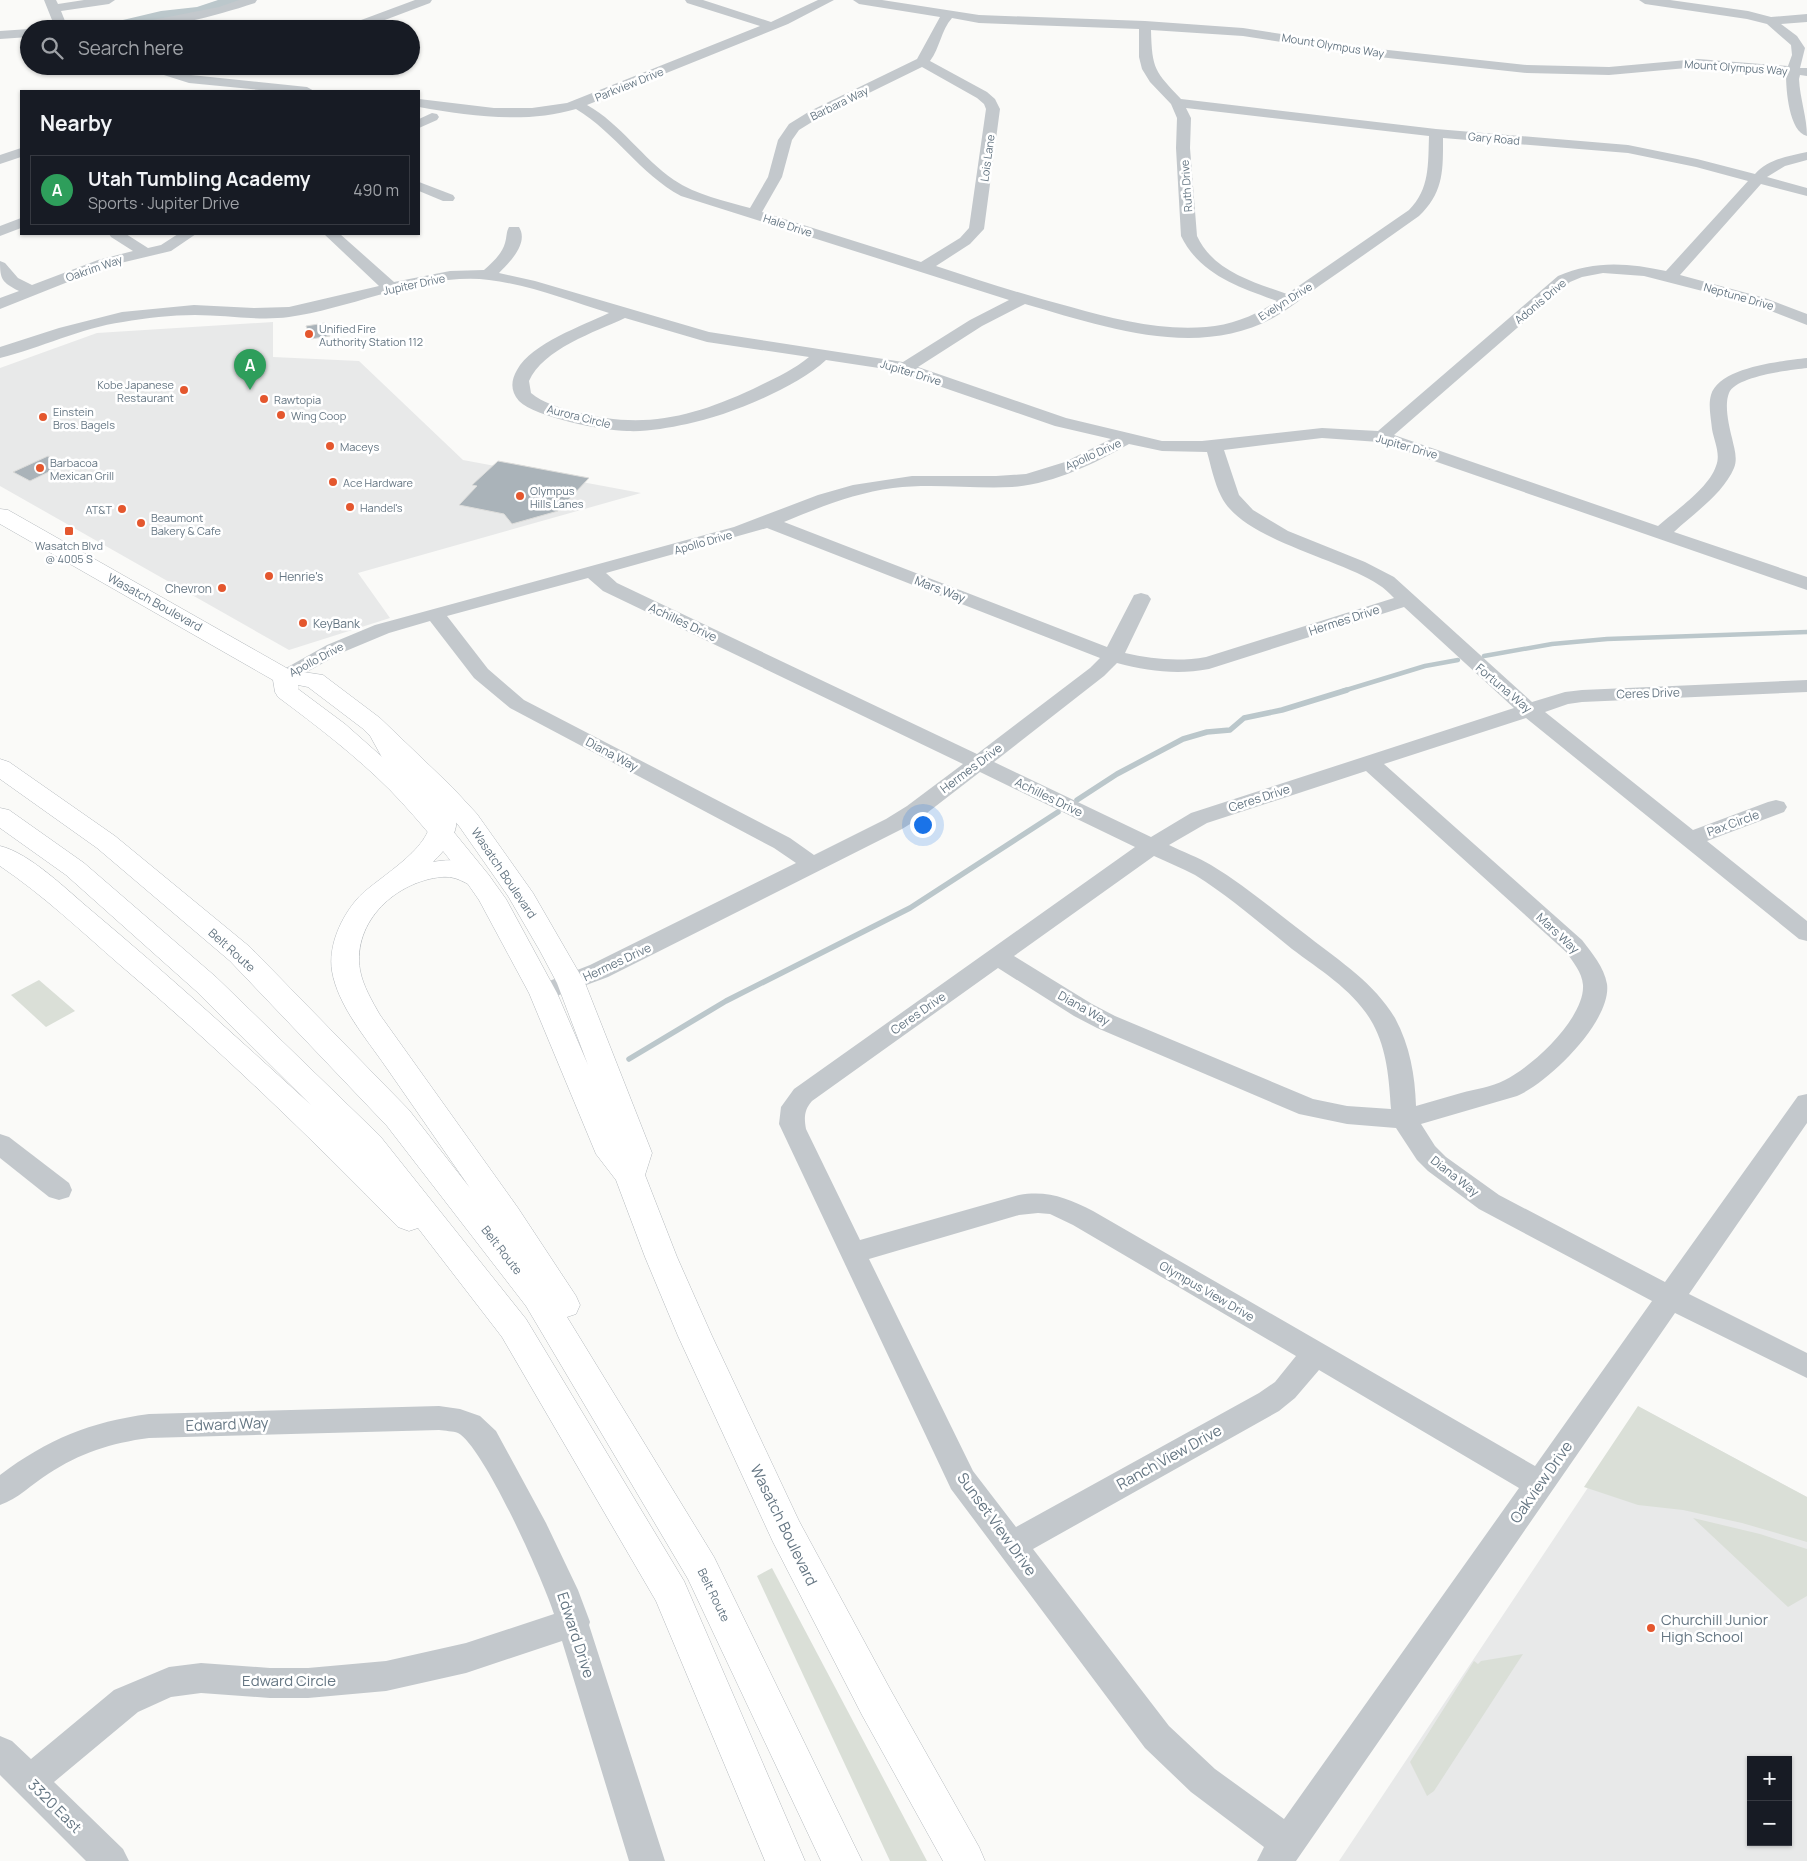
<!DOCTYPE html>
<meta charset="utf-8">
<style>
:root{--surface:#171b24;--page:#242831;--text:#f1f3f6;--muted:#9ea1a6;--line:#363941;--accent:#d93025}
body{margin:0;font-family:Manrope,sans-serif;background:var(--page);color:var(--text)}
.controls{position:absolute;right:15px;bottom:15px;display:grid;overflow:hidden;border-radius:0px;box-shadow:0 1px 4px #0004}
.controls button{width:45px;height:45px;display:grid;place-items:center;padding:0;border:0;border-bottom:1px solid var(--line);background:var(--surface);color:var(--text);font:25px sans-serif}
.you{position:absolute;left:922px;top:824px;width:18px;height:18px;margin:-12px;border:4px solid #fff;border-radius:50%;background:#1a73e8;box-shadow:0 0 0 8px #1a73e833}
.badge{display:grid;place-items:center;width:32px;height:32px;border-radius:50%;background:var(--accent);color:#fff;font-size:16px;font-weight:700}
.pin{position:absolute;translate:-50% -41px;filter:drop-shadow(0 1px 2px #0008)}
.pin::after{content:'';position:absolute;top:26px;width:18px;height:15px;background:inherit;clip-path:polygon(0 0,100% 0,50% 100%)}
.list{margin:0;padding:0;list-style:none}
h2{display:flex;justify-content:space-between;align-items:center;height:65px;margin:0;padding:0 20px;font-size:21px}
h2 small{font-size:16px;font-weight:400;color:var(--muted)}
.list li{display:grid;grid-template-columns:32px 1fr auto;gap:15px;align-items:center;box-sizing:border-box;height:70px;margin:0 10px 10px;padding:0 10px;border:1px solid var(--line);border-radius:0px}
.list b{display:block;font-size:19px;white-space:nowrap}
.list p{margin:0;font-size:16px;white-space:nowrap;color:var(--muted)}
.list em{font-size:16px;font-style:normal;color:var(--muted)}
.icon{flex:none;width:28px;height:28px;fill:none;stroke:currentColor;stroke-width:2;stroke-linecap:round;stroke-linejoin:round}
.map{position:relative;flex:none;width:1807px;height:1861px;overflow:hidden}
.search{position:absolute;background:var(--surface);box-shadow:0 1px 4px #0004;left:20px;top:20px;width:400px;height:55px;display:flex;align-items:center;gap:12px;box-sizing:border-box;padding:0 18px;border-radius:28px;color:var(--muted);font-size:19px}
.panel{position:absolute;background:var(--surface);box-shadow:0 1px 4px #0004;left:20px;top:90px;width:400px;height:145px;border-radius:0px}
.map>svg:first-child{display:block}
</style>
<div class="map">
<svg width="1807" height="1861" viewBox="0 0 1807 1861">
<rect width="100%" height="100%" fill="#fafaf8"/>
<g fill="#e8e9e9" fill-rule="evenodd">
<path d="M 273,322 L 273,357 L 359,361 L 463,460 L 641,493 L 358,573 L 390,618 L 289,650 L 0,486 L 0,368 L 97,333 Z"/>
<path d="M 1641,1408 L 1807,1497 L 1807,1861 L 1339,1861 ZM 1751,1760 L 1788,1760 L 1788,1842 L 1751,1842 Z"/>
</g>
<g fill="#dadfd7">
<path d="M 39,980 L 75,1011 L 46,1027 L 11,995 Z"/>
<path d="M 1638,1406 L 1807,1497 L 1807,1542 L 1742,1523 L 1683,1510 L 1638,1505 L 1584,1487 Z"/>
<path d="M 1693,1518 L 1760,1534 L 1807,1549 L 1807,1596 L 1788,1607 Z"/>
<path d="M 772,1568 L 927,1861 L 890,1861 L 757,1576 Z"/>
<path d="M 1523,1654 L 1434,1791 L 1427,1796 L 1410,1762 L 1474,1661 L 1478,1664 L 1481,1661 Z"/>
</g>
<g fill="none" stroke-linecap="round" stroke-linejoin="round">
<g stroke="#bbc7cb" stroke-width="4.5">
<path d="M 1484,656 L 1552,644 L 1607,639 L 1807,632"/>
<path d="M 1343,691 L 1425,666 L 1458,660"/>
</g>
<g stroke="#bbc7cb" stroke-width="5.5">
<path d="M 1077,800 L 1117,774 L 1183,739 L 1207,732 L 1230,730 L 1244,718 L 1282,710 L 1347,690"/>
<path d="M 629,1059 L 726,1001 L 910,908 L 1058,812"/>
</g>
<path fill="#bbc7cb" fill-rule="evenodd" d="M 218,0 L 243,0 L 241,4 L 199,17 L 161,21 L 129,29 L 98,29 L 100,25 L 106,24 L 161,11 L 197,7 Z"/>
</g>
<g fill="#aab3b9" stroke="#dcdcda">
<path d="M 325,323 L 330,336 L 311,339 L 306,326 Z"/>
<path d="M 48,456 L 63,465 L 30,481 L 13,472 Z"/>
<path d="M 498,461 L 589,478 L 558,511 L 512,524 L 504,514 L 459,505 L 477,486 L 472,485 Z"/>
</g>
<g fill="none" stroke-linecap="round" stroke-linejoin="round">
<defs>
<path id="major" d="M 0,509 L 8,510 L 290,670 L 323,675 L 380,718 L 452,787 L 477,814 L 533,893 L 585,983 L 652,1153 L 645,1175 L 677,1257 L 712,1336 L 799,1521 L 890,1689 L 979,1847 L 985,1861 L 943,1861 L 862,1715 L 773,1542 L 678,1336 L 645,1257 L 616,1180 L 596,1154 L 529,993 L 479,900 C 454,863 422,823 390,790 C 356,756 317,726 278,697 L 275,692 L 273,680 L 0,524 ZM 298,685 L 308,687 L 362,728 L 434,797 L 459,826 L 508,896 L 540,951 L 557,983 L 588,1065 L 557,993 L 506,899 L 488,874 L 426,798 L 407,779 L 345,724 L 298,689 Z"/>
<g id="highway">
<path d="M 380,725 L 389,727 C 395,736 399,748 406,757 C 441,794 484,812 433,862 C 454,858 480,860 492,880 L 488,886 C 468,891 463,875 442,877 C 397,881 352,921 360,970 C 363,986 372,1001 380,1015 L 518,1208 L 576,1296 L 580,1305 L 576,1314 L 567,1317 L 714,1557 L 862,1861 L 821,1861 L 688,1579 L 526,1306 L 387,1126 L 230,961 L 97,848 L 0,779 L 0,759 L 9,762 L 115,836 L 250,947 L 409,1110 L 470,1188 C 442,1148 414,1107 386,1067 C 366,1038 338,1006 332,971 C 328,946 341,917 358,898 C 377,877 444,843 428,809 L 385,763 L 368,732 L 371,727 Z"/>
<path d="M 0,808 L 9,810 L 84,863 L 216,977 L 380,1136 L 526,1319 L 684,1581 L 805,1861 L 765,1861 L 656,1601 L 502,1337 L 418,1228 L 409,1231 L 398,1227 C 309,1136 217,1047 120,965 C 81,931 43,895 0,866 L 0,846 C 30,853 68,891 92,911 C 167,974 239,1039 311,1105 L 196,991 L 66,875 L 0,828 Z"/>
</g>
</defs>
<use href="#major" stroke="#b5babe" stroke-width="1"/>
<use href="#highway" stroke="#b4b9bd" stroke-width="1"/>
<g fill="#c3c8cc" fill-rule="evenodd">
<path d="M 44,0 L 56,0 L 58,4 L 84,0 L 115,0 L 109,4 L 61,11 L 65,21 L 58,29 L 44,29 L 52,20 Z"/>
<path d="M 239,0 L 257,0 L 255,3 C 212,17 166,29 121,29 L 127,25 L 219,7 Z"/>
<path d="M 415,0 L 432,0 L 430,3 L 361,29 L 343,29 L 345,26 Z"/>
<path d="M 685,0 L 703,0 L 771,22 L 818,0 L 834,0 L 788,24 L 587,105 C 621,124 642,158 674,180 C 696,195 725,201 750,208 L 768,177 L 778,140 L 789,124 L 810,111 L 917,59 L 940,17 L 859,4 L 853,0 L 882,0 L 979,15 L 1145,21 L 1243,28 L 1379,49 L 1527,65 L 1609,67 L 1698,59 L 1788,66 L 1792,55 L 1791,45 L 1767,24 L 1747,19 L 1645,4 L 1639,0 L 1670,0 L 1748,11 L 1771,17 L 1807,14 L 1807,22 L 1781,24 L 1797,36 L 1805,48 L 1800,68 L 1807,68 L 1807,76 L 1800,75 L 1799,79 C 1800,99 1807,117 1807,136 C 1789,132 1786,90 1786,74 L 1698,67 L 1609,75 L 1527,73 L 1379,57 L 1243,36 L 1151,30 C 1152,70 1155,71 1181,99 L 1436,129 L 1628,145 L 1697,159 L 1755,174 C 1768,159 1789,156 1807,152 L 1807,160 L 1785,166 L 1767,177 L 1807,188 L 1807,196 L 1761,184 L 1680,275 L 1765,298 L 1807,314 L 1807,325 L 1753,304 L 1644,276 L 1603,273 L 1582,277 L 1570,282 L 1394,435 L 1658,526 C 1675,511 1709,488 1716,466 C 1721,454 1714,441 1712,429 C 1711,418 1708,405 1711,395 C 1719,367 1782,361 1807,358 L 1807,368 C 1790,370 1736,376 1729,393 C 1724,405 1729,426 1732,438 C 1734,448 1738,458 1734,468 C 1723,494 1694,513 1674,532 L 1807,577 L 1807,590 L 1379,442 L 1322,438 L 1224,450 L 1239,495 L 1253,510 L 1288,531 L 1365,562 L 1394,577 L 1532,702 L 1565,692 L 1582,690 L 1807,680 L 1807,692 L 1582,702 L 1568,704 L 1545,712 L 1693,830 L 1768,802 L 1776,800 L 1784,802 L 1787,807 L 1784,812 L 1707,841 L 1807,921 L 1807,941 L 1799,939 L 1526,718 L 1384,764 L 1582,940 C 1592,953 1604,967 1607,984 C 1612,1021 1548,1083 1517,1096 L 1421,1124 L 1435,1146 L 1446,1157 L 1499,1195 L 1665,1282 L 1798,1096 L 1807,1094 L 1807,1123 L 1689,1294 L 1807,1353 L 1807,1378 L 1675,1313 L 1296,1861 L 1257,1861 L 1264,1847 L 1191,1792 L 1145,1748 L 951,1489 L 779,1124 L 781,1107 L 794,1089 L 1135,847 L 980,772 L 923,816 L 902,829 L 608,977 L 543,1001 L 534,999 L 531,993 L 534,987 L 590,965 L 796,863 L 774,848 L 510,708 L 474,678 L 430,621 L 389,633 L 341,653 L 291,681 L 284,683 L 277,681 L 274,677 L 277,673 L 327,645 L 375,625 L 734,527 L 818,495 L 853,485 L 912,476 L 996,476 L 1026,474 L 1065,462 L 1111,439 L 1055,426 L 892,370 L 826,360 C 796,388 727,416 687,424 C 667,428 647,432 627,431 C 603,431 535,417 519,401 C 510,391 511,380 517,370 C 532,343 582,326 609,313 C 570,301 530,285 489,280 C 426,272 351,309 289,317 C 258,321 226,315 195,315 C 171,315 146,318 123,322 C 80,328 41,348 0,358 L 0,347 L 59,328 L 122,312 L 194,305 L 254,308 L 289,307 L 379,286 L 324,234 L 340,234 L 394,282 L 450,271 L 484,270 C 492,263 502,254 505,243 C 507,237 506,232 509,227 L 519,227 C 529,243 510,262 499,273 L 535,281 L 709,332 L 903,362 L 970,320 L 1009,300 L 681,196 C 640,174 616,133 576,109 C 526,124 469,116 419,107 L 419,99 L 494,108 L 532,108 L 567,103 L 760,26 L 687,3 ZM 952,18 L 979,23 L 1139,29 L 1139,57 L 1142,69 L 1150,82 L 1171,104 L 1177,118 L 1176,148 L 1181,236 C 1200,275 1239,287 1277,301 C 1256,315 1232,325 1206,327 C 1161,331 1114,319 1071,307 C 1025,295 981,281 936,266 L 970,244 L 984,229 L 1000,109 L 995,99 L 987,92 L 930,61 C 940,48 941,30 952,18 ZM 922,67 L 977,98 L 984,104 L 986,109 L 969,228 L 960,238 L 921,262 L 762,212 L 782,177 L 792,140 L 799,130 L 820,117 ZM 1186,108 L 1429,136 C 1428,164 1430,189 1409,210 L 1287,294 C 1253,282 1213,271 1197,236 L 1190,148 L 1191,118 ZM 1443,138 L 1628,153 L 1696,167 L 1748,181 L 1666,271 C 1629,263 1594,260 1558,276 L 1378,431 L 1322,428 L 1202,441 L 1162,441 L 1066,418 L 918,367 L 982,326 L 1025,304 C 1102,326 1196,360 1273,318 C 1289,309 1304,297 1319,286 C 1353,263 1386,239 1419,216 C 1444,192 1443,170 1443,138 ZM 625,318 L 707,342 L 809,357 C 792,371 773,379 753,389 C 690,418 641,430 573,411 C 558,407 543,403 531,393 L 529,381 C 543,349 595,332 625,318 ZM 1129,444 L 1162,451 L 1207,452 C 1211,466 1214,482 1221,496 C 1242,540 1339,558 1379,585 C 1384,588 1389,593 1394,598 L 1206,657 C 1178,662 1152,659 1125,653 L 1151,599 L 1148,595 L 1141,593 L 1134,595 L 1107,647 L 784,522 C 820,507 855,493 893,488 C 933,483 972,489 1012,487 C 1053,484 1094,464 1129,444 ZM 767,528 L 1100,658 L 1090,668 L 977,754 L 617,583 L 606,573 ZM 588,578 L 603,591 L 963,764 L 907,806 L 886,819 L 814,855 L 790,838 L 524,700 L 488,669 L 447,616 ZM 1404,607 L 1514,708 L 1191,813 L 1151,837 L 994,762 L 1104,676 L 1117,663 C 1148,671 1177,675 1209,669 ZM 1366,771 L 1566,952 C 1573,962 1582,972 1583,985 C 1585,1018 1532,1067 1505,1080 C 1491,1087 1476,1089 1461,1093 C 1446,1097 1431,1102 1416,1106 C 1415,1075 1410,1046 1395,1018 C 1374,983 1341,962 1309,937 C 1277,913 1246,886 1211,865 C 1198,857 1183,852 1169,845 L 1207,823 ZM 1154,856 C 1167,862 1182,868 1195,875 C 1230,897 1261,924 1292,949 C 1321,971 1355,991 1373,1024 C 1387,1050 1389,1079 1391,1109 L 1347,1106 L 1313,1099 L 1115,1016 L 1092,1004 L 1014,956 ZM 998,968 L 1074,1016 L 1097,1028 L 1299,1114 L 1347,1124 L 1396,1128 L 1417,1160 L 1428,1171 L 1479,1209 L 1652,1301 L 1535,1466 L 1093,1211 C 1068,1198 1047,1190 1019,1195 L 860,1240 L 806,1129 C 804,1118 804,1110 812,1101 ZM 1038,1213 L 1050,1214 L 1073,1225 L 1296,1356 L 1275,1382 L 1259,1393 L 1016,1527 L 973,1471 L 869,1259 L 1019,1215 ZM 1319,1370 L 1519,1488 L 1284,1819 L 1215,1769 L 1169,1726 L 1033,1549 L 1279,1411 L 1295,1398 Z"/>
<path d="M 29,29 L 29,37 L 0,39 L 0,31 Z"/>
<path d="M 144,66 L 164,66 L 191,75 L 307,87 L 314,91 L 270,91 L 189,83 L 145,69 Z"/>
<path d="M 432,113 L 437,114 L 439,117 L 437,120 L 419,128 L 419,119 Z"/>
<path d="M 21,148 L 21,157 L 0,164 L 0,155 Z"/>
<path d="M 419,182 L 453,195 L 455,198 L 453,201 L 443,201 L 419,191 Z"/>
<path d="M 21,218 L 21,228 L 0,236 L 0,226 Z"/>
<path d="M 109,234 L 126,234 L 148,248 L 161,245 L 178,234 L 196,234 L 171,251 L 108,266 L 0,309 L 0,298 L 19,291 C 2,282 0,280 0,261 L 5,263 L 18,278 L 32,285 L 98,260 L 133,251 L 111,237 Z"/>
<path d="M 0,1134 L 9,1137 L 69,1183 L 72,1190 L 69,1197 L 59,1200 L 49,1197 L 0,1158 Z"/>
<path d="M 439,1406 L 460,1409 L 480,1416 L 496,1431 L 546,1523 L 578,1590 L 590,1622 L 589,1625 L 665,1861 L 629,1861 L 562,1641 L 466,1673 L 386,1691 L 308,1698 L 270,1698 L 201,1693 L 171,1697 L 138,1712 L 54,1782 L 123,1849 L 129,1861 L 86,1861 L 0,1775 L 0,1736 L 12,1741 L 31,1759 L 114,1690 L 169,1667 L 201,1663 L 270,1668 L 308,1668 L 386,1661 L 466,1643 L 554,1614 C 544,1582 484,1447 458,1433 C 453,1431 445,1431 439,1430 L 149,1438 C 111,1443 80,1453 48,1474 C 32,1484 18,1499 0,1505 L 0,1475 C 48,1439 90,1422 149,1414 Z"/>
</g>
<use href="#major" fill="#fff" fill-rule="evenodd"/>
<use href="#highway" fill="#fff" fill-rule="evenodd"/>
</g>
<g fill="#e4572e" stroke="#fff" stroke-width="2">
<circle cx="309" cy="334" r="5"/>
<circle cx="184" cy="390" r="5"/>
<circle cx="264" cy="399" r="5"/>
<circle cx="281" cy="415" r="5"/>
<circle cx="43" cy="417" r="5"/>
<circle cx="330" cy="446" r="5"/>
<circle cx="40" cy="468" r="5"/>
<circle cx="333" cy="482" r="5"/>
<circle cx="520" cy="496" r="5"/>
<circle cx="350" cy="507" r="5"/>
<circle cx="122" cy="509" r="5"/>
<circle cx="141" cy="523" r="5"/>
<rect x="64" y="526" width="10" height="10" rx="2.5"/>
<circle cx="269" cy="576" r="5"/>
<circle cx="222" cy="588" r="5"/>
<circle cx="303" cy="623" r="5"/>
<circle cx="1651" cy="1628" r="5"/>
</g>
<g text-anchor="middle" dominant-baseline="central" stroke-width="5" stroke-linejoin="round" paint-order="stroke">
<g font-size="11" fill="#657683" stroke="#fff">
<text transform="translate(1333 45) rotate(9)">Mount Olympus Way</text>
<text transform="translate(1736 67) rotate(4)">Mount Olympus Way</text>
<text transform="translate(629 84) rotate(-22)">Parkview Drive</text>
<text transform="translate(839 103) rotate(-26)">Barbara Way</text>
<text transform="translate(1494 138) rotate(5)">Gary Road</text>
<text transform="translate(987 158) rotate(-82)">Lois Lane</text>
<text transform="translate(1186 186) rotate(-94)">Ruth Drive</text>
<text transform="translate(788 225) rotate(18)">Hale Drive</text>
<text transform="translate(94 268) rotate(-19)">Oakrim Way</text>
<text transform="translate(414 284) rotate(-12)">Jupiter Drive</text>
<text transform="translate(1739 296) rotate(16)">Neptune Drive</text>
<text transform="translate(1285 301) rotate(-32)">Evelyn Drive</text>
<text transform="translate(1540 301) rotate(-40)">Adonis Drive</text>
<text transform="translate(911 372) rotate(17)">Jupiter Drive</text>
<text transform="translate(579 416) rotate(14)">Aurora Circle</text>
<text transform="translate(1407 446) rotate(16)">Jupiter Drive</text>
<text transform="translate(1093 454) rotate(-24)">Apollo Drive</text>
<text transform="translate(703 542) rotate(-16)">Apollo Drive</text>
<text transform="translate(316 659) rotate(-28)">Apollo Drive</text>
</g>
<g font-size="11" fill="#657683" stroke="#fff" text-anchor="start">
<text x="319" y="328">Unified Fire<tspan x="319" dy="13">Authority Station 112</tspan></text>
<text x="174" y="384" text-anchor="end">Kobe Japanese<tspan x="174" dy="13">Restaurant</tspan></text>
<text x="274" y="399">Rawtopia</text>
<text x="53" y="411">Einstein<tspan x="53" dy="13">Bros. Bagels</tspan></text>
<text x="291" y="415">Wing Coop</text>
<text x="340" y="446">Maceys</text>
<text x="50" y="462">Barbacoa<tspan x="50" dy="13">Mexican Grill</tspan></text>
<text x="343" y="482">Ace Hardware</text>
<text x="530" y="490">Olympus<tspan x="530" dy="13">Hills Lanes</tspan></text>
<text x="360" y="507">Handel's</text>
<text x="112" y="509" text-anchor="end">AT&amp;T</text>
<text x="151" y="517">Beaumont<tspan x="151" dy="13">Bakery &amp; Cafe</tspan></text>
<text x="69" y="545" text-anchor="middle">Wasatch Blvd<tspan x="69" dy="13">@ 4005 S</tspan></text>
</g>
<g font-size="12" fill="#657683" stroke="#fff" text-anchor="start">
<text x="279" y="576">Henrie's</text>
<text x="212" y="588" text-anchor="end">Chevron</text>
<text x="313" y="623">KeyBank</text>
</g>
<g font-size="12" fill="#657683" stroke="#fff">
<text transform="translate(940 589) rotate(21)">Mars Way</text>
<text transform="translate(155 602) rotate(29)">Wasatch Boulevard</text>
<text transform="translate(1344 620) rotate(-18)">Hermes Drive</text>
<text transform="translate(683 622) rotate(25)">Achilles Drive</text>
<text transform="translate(1504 688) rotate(40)">Fortuna Way</text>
<text transform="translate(1648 693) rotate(-2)">Ceres Drive</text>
<text transform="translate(612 754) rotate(28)">Diana Way</text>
<text transform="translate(971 768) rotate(-37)">Hermes Drive</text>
<text transform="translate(1049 797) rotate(26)">Achilles Drive</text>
<text transform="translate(1259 798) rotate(-18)">Ceres Drive</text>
<text transform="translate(1733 823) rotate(-20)">Pax Circle</text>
<text transform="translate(504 873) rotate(56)">Wasatch Boulevard</text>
<text transform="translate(1558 933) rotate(43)">Mars Way</text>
<text transform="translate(232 950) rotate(42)">Belt Route</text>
<text transform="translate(617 962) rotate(-25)">Hermes Drive</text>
<text transform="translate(1084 1008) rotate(29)">Diana Way</text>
<text transform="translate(918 1013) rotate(-35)">Ceres Drive</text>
<text transform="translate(1455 1176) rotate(38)">Diana Way</text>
<text transform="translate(502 1250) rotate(52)">Belt Route</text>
<text transform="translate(1207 1291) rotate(30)">Olympus View Drive</text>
<text transform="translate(714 1595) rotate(64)">Belt Route</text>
</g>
<g font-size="15" fill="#657683" stroke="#fff">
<text transform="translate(227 1424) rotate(-2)">Edward Way</text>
<text transform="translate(1169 1457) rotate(-29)">Ranch View Drive</text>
<text transform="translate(1541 1482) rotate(-55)">Oakview Drive</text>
<text transform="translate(997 1524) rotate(54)">Sunset View Drive</text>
<text transform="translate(784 1525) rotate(64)">Wasatch Boulevard</text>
<text transform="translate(576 1635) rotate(72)">Edward Drive</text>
<text x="289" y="1680">Edward Circle</text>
<text transform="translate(55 1806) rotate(45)">3320 East</text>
</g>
<g font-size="15" fill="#657683" stroke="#fff" text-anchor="start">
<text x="1661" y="1619">Churchill Junior<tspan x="1661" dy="17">High School</tspan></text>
</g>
</g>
</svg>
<div class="controls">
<button>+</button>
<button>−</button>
</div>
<div class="you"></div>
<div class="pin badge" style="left:250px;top:390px;background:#2e9e5b">A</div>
<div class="search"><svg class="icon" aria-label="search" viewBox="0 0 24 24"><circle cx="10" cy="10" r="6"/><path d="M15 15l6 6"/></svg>Search here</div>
<section class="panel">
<h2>Nearby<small></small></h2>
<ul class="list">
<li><span class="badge" style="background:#2e9e5b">A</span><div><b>Utah Tumbling Academy</b><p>Sports · Jupiter Drive</p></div><em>490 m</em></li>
</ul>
</section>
</div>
